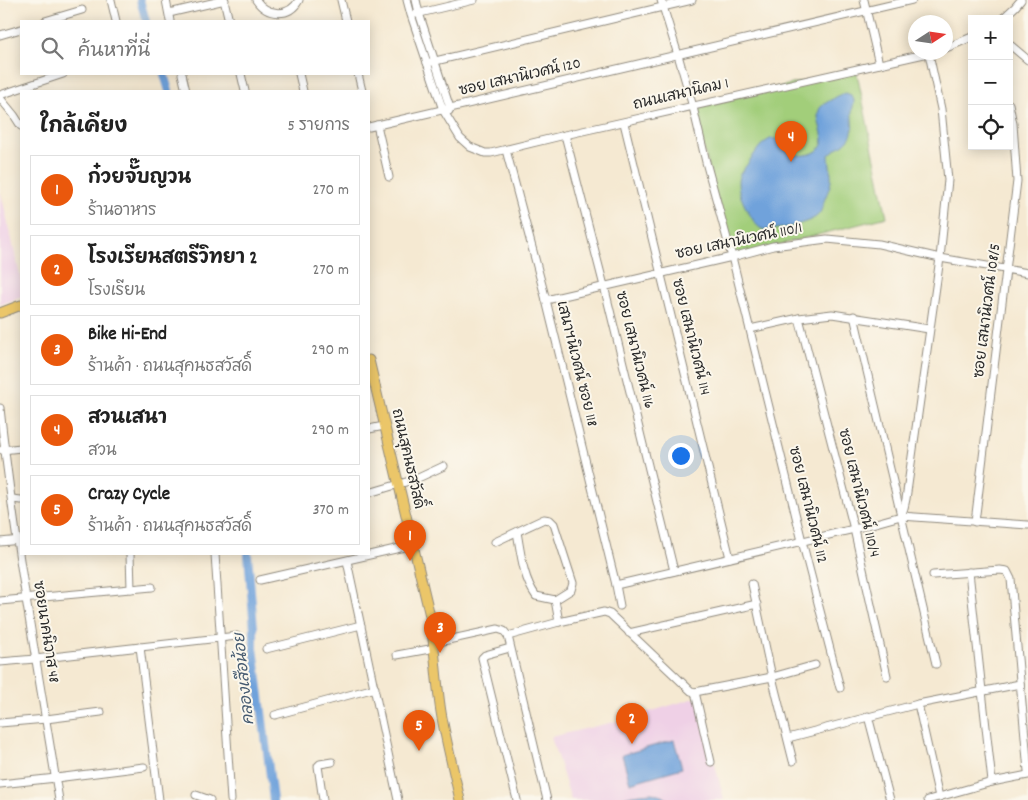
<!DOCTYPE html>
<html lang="th">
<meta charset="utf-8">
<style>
:root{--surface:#fff;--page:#f2f2f2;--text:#222;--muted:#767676;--line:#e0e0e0;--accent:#ea580c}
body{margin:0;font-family:Dekko,"Playpen Sans Thai",sans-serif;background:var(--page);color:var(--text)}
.controls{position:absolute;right:15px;top:15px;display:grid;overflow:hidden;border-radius:0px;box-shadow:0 2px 12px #0003}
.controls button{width:45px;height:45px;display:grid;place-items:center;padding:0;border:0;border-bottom:1px solid var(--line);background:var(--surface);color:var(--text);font:25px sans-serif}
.compass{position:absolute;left:908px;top:15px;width:45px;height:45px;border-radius:50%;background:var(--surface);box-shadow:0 2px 12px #0003;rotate:78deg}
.you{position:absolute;left:680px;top:455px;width:18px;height:18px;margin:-12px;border:4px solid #fff;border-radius:50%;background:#1a73e8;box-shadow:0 0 0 8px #1a73e833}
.badge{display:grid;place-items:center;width:32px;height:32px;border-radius:50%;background:var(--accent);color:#fff;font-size:16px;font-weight:700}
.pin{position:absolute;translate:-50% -41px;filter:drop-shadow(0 1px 2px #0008)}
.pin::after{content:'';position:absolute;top:26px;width:18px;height:15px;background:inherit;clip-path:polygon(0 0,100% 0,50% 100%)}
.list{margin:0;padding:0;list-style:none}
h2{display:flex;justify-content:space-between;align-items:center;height:65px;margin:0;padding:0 20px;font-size:21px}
h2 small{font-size:16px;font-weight:400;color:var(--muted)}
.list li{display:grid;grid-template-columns:32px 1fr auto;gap:15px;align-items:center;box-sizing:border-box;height:70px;margin:0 10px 10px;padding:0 10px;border:1px solid var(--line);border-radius:0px}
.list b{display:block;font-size:19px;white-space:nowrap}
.list p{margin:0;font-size:16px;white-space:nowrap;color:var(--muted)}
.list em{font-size:16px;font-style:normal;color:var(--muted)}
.icon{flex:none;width:28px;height:28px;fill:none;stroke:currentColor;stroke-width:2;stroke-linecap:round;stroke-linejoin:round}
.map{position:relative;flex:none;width:1028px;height:800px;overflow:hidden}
.search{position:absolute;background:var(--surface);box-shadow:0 2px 12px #0003;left:20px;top:20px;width:350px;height:55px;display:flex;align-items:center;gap:12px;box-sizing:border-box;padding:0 18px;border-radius:0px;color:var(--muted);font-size:19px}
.panel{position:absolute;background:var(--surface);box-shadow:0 2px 12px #0003;left:20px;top:90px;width:350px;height:465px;border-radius:0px}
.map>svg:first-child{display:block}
</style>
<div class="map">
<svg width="1028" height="800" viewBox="0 0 1028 800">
<rect width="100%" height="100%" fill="#fbf7ec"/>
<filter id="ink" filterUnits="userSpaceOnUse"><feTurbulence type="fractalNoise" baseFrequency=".02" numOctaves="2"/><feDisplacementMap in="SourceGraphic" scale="10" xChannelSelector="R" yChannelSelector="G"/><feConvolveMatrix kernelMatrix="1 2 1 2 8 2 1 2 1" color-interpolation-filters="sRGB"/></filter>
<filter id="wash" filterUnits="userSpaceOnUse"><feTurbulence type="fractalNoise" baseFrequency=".0096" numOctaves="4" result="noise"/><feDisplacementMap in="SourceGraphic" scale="20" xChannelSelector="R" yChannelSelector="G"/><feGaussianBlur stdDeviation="1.12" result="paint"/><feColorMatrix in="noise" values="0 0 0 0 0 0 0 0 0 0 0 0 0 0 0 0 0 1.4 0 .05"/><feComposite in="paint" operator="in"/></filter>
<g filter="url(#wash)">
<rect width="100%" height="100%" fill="#f5e9d2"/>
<g fill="#efd0e6">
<path d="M 0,189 L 21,280 L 21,297 L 0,305 Z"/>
<path d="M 698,697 L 724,800 L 571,800 L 551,737 L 626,719 Z"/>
</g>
<path fill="#a2ce7a" stroke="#667c52" d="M 856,69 L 887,217 L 732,257 L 693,107 Z"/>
<g fill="#6fa2db" stroke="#4d6683">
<path d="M 846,93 L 851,95 L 854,100 C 854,105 852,108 852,112 C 851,125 857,132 845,143 C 840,147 833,150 829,155 C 829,164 832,173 831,181 C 830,187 828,191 826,196 C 823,202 823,211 817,216 C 810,223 772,232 762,229 C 757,227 753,220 750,215 C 744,205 735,188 739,176 C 742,170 747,166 750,160 C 755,154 758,147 764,143 C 776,133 778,142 785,149 C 792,157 808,157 817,151 C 832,140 812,121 820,108 C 822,105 826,103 829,101 C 835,98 840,94 846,93 Z"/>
<path d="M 674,740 L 682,768 L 630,783 L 622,755 Z"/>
<path d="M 651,793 L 659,794 L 669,800 L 617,800 C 626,795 640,794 651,793 Z"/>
</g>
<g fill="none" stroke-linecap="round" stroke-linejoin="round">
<g stroke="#6fa2db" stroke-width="8">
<path d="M 140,0 L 146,21"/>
<path d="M 164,74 L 169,91"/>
<path d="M 248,554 L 254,629 L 254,648 L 273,800"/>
</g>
</g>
</g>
<g filter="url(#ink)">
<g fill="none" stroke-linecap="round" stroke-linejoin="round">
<defs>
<g id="minor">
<path d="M 111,0 L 116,21"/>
<path d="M 166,0 L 170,21"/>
<path d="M 224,0 L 229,21"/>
<path d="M 256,0 C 267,16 289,18 299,0"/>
<path d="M 341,0 L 346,21"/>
<path d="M 407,0 L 411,15 L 443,110 L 460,138 L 470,147 L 485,153 L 491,153 L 565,135 L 933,52"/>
<path d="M 416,0 L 419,13 L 450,108 L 449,111"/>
<path d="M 661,0 L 678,55 L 693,107 L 706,162 L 732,257 L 802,541 L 840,688"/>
<path d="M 864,0 L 879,64"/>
<path d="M 169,13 L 225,0"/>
<path d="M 416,14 L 474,0"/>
<path d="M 1002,19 L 1015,7 L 1021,0"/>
<path d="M 45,21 L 82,10"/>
<path d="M 0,35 L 21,29"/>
<path d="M 1009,44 L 1028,60"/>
<path d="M 946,48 L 972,37"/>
<path d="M 427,63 L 692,0"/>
<path d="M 182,74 L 186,91"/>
<path d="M 241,74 L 245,91"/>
<path d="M 299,74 L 303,91"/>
<path d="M 358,74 L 362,91"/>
<path d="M 0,95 L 63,74"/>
<path d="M 0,98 L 14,115 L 21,126"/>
<path d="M 624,123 L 730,558"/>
<path d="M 377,125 L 389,177"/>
<path d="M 369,127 L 912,0"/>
<path d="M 565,135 L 604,286 L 674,571"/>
<path d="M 506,150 L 546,300 L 616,585 L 620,606"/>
<path d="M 546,300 L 732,257 L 773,246 L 827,239 L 879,244 L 940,258 L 1028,273"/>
<path d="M 854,316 L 936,664"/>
<path d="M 799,318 L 854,529 L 887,676"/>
<path d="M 750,329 L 799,318 L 832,314 L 929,329"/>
<path d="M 0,408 C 14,539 38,670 59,800"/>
<path d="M 369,429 L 384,426"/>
<path d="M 2,450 L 21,448"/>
<path d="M 369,493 L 416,479 L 444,466"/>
<path d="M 12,499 L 21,500"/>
<path d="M 901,516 L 904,508 L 906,499 L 940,258 L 948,180 L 941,109 L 929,54"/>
<path d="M 975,522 L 1017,181 L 1013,124 L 1009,104"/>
<path d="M 517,532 C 521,554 523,578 536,596 L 555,600"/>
<path d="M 0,542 L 21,540"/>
<path d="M 495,542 L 544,519 L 550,520 L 554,524 L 573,583 L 571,590 L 555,600 L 559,622"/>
<path d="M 130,554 L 131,589"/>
<path d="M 215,554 L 231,800"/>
<path d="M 347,561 L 398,800"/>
<path d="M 969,572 L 992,782"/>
<path d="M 933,575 L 1000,570 L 1007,571 L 1011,579 L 1028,771"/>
<path d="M 260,580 L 413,545"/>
<path d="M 752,584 L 772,677 L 793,761"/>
<path d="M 616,585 L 854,529 L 901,516 L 1028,525"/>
<path d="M 0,601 L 152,587"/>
<path d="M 629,633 L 757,604"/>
<path d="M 508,636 L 559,622 L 604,612 L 610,614 L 691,691 L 695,692 L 772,677 L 815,665"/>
<path d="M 434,643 L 498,629 L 504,631 L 508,636 L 547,800"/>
<path d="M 140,647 L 159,800"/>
<path d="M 510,648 L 485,655 L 482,658 L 517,800"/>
<path d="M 266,649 L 361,625"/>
<path d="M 397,655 L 435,648"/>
<path d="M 0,662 L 35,659 L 237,636"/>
<path d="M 695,692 L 711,762"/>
<path d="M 918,704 L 939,797"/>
<path d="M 275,715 L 375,688"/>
<path d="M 868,716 L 890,800"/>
<path d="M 0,723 L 46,719 L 101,712"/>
<path d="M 788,738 L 918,704 L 1020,684"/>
<path d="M 0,784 L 56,778 L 144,767"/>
<path d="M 196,795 L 210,800"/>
<path d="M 323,800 L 318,766 L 320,764 L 332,762"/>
<path d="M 928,800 L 992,782 L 1028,775"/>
</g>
<g id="major">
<path d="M 0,313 L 21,305"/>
<path d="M 369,360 L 430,616 C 435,648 436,680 441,712 C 446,742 454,771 460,800"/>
</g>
</defs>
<use href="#minor" stroke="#908a7e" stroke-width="9"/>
<use href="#major" stroke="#908a7e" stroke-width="11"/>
<use href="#minor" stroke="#fff" stroke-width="7"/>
<use href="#major" stroke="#ebc669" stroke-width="9"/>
</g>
</g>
<g text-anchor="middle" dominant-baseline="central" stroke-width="4" stroke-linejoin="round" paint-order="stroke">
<g font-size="15" fill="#2b2b2b" stroke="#fbf7ec">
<text transform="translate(520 78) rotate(-13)">ซอย เสนานิเวศน์ 120</text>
<text transform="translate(681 95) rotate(-13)">ถนนเสนานิคม 1</text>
<text transform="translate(739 242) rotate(-12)">ซอย เสนานิเวศน์ 110/1</text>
<text transform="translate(988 311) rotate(-83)">ซอย เสนานิเวศน์ 108/5</text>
<text transform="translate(690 337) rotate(76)">ซอย เสนานิเวศน์ 114</text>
<text transform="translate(634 350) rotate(76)">ซอย เสนานิเวศน์ 116</text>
<text transform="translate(576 364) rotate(76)">เสนาฯนิเวศน์ ซอย 118</text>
<text transform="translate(407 459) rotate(77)">ถนนสุคนธสวัสดิ์</text>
<text transform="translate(858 493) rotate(76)">ซอย เสนานิเวศน์ 110/4</text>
<text transform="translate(807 505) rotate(76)">ซอย เสนานิเวศน์ 112</text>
<text transform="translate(45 632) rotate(81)">ซอยนาคนิวาส 48</text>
</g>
<g font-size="16" font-style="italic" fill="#465b71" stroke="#fbf7ec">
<text transform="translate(245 679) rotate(-96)">คลองเสือน้อย</text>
</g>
</g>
</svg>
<div class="controls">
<button>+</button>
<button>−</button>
<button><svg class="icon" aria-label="locate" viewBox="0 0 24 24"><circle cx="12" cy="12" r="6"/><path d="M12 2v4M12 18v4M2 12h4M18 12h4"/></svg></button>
</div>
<svg class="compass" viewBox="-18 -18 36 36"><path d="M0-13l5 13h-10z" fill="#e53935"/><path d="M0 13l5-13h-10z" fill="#767676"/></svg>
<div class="you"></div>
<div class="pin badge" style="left:410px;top:561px">1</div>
<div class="pin badge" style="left:632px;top:744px">2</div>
<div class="pin badge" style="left:440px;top:653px">3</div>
<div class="pin badge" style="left:791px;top:162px">4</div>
<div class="pin badge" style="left:419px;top:751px">5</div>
<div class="search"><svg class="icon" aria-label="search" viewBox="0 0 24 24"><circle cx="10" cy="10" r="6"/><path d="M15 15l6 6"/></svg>ค้นหาที่นี่</div>
<section class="panel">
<h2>ใกล้เคียง<small>5 รายการ</small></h2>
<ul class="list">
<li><span class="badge">1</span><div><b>ก๋วยจั๊บญวน</b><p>ร้านอาหาร</p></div><em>270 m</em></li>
<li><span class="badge">2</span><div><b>โรงเรียนสตรีวิทยา 2</b><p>โรงเรียน</p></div><em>270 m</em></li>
<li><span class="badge">3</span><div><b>Bike Hi-End</b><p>ร้านค้า · ถนนสุคนธสวัสดิ์</p></div><em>290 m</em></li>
<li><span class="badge">4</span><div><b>สวนเสนา</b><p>สวน</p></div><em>290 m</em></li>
<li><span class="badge">5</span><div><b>Crazy Cycle</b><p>ร้านค้า · ถนนสุคนธสวัสดิ์</p></div><em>370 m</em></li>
</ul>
</section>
</div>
